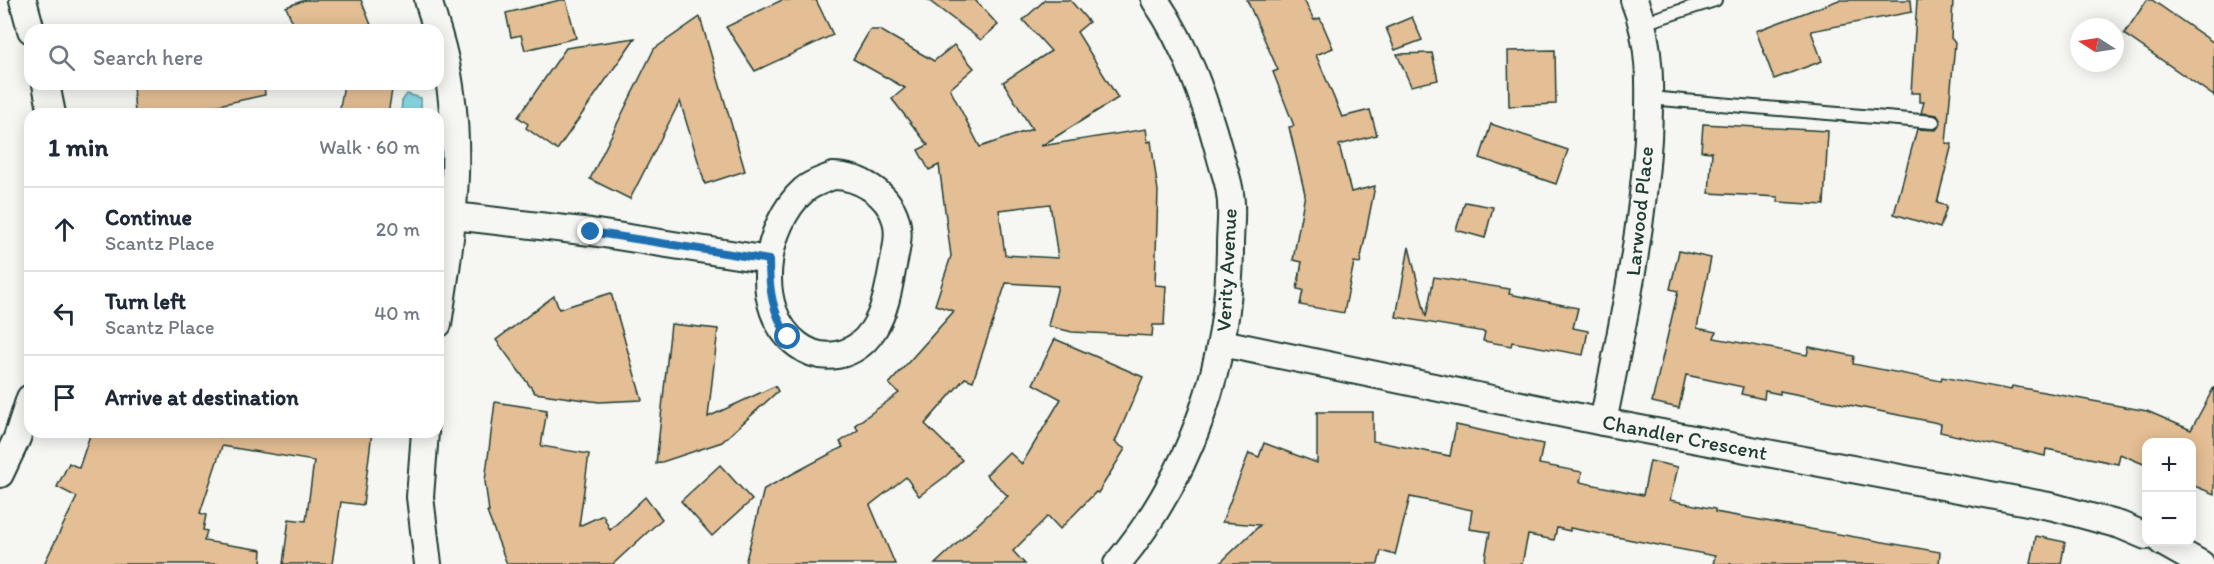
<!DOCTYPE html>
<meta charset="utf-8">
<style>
:root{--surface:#fff;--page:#f2f2f3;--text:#1f2937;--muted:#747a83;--line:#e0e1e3}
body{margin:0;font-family:Itim,sans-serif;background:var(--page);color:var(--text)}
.controls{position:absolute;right:18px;bottom:18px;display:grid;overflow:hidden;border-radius:12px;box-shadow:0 3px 15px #0003}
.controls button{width:54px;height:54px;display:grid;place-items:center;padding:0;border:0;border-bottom:2px solid var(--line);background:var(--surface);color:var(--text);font:30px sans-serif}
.compass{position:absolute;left:2070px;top:18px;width:54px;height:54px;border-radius:50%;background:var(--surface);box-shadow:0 3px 15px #0003;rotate:282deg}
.stop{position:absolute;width:18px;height:18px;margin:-14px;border:4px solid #1f6fb2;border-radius:50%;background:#fff}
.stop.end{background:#1f6fb2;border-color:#fff;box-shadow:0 2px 6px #0008}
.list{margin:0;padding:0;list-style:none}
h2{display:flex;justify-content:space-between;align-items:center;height:78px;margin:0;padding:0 24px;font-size:26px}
h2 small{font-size:20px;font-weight:400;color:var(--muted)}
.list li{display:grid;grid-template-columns:39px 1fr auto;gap:18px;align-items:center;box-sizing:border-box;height:84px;padding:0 24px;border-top:2px solid var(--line)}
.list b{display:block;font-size:22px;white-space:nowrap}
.list p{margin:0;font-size:20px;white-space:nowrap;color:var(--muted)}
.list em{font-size:20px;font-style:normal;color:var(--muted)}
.icon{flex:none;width:33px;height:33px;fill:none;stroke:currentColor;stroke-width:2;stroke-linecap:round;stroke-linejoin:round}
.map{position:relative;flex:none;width:2214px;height:564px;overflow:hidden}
.search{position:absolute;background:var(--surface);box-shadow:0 3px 15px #0003;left:24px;top:24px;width:420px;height:66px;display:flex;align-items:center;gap:15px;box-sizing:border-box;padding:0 21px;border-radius:18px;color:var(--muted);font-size:22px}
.panel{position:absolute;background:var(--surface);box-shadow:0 3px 15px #0003;left:24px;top:108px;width:420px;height:330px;border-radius:18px}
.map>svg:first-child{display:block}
</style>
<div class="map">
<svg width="2214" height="564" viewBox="0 0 2214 564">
<rect width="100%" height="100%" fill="#f6f6f2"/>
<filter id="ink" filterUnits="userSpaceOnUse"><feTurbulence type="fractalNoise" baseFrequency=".0167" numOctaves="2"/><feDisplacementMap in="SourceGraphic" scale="12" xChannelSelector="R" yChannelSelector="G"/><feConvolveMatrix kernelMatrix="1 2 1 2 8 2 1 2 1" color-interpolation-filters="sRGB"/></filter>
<g filter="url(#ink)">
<path fill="#89d8e5" stroke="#5f9a9e" stroke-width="1.5" d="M 407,94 L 421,98 L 421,114 L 401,114 L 402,101 Z"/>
<g fill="#e4be94" stroke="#1f3d34" stroke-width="1.5" fill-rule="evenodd">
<path d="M 305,0 L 361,0 L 373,30 L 296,30 L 286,7 Z"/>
<path d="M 560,0 L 566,0 L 576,38 L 525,50 L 521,35 L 511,37 L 506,13 Z"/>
<path d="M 782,0 L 816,0 L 833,35 L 755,71 L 726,27 Z"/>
<path d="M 928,0 L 975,0 L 998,25 L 981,40 Z"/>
<path d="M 1045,0 L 1070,0 L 1089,22 L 1077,32 L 1118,98 L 1041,146 L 1146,129 L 1148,142 L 1151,141 L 1158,191 L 1155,285 L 1166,286 L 1164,325 L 1153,325 L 1152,336 L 1072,332 L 1048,326 L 1058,286 L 1006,283 L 973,381 L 965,378 L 925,424 L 962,460 L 946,476 L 919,496 L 906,477 L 870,505 L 895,564 L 745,564 L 764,489 L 843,447 L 840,442 L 858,430 L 855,425 L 899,393 L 889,384 L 954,311 L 935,305 L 951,256 L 939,165 L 929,170 L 918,150 L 928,145 L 892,99 L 905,88 L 853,59 L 870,30 L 880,30 L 934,61 L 954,45 L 974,68 L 950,89 L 980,147 L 1032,129 L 1003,82 L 1051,51 L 1023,20 ZM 1050,204 L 1058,258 L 1005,255 L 999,210 Z"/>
<path d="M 1247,0 L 1304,0 L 1314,20 L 1320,18 L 1333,48 L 1316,55 L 1342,117 L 1370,110 L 1377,135 L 1339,145 L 1351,192 L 1375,186 L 1360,263 L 1354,262 L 1344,313 L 1300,305 L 1303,290 L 1297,289 L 1302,262 L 1293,260 L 1305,194 L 1289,127 L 1294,126 L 1273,72 L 1278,70 Z"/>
<path d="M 1839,0 L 1911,0 L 1912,12 L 1811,31 L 1822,61 L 1774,79 L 1756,31 Z"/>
<path d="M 1917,0 L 1953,0 L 1951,38 L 1955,43 L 1946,143 L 1952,144 L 1937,203 L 1947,206 L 1940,228 L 1894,214 L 1917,129 L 1936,130 L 1941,123 L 1937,115 L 1921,113 L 1924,102 L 1920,102 L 1920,93 L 1911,93 Z"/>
<path d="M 2147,0 L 2152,0 L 2214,43 L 2214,96 L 2124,34 Z"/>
<path d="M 700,17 L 745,171 L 705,184 L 680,101 L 630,199 L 590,179 L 654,49 Z"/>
<path d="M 1412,17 L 1422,40 L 1395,50 L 1386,28 Z"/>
<path d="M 635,38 L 557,150 L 526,128 L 528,124 L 518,117 L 566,48 Z"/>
<path d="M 1555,50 L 1556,104 L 1509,106 L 1508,51 Z"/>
<path d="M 1432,53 L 1438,80 L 1411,86 L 1397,54 Z"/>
<path d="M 133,84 L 264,84 L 265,95 L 176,114 L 135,114 Z"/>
<path d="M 344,84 L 393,84 L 388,114 L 339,114 Z"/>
<path d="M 1491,124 L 1568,150 L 1556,184 L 1480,158 Z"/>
<path d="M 1703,124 L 1828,131 L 1824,205 L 1778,202 L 1778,197 L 1709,193 L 1712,152 L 1701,151 Z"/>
<path d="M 1465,202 L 1493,207 L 1485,238 L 1456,230 Z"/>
<path d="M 1409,247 L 1426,317 L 1434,277 L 1510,289 L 1509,294 L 1578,308 L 1573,328 L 1588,331 L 1583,355 L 1512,342 L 1511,346 L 1483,341 L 1485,332 L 1396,317 Z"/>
<path d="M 1679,251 L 1711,258 L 1697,328 L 1716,332 L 1714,338 L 1807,355 L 1809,347 L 1854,356 L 1853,364 L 1941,381 L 1942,377 L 2011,390 L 2012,386 L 2147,411 L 2191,430 L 2214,387 L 2214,494 L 2192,485 L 2192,442 L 2146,442 L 2146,465 L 2120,454 L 2118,464 L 2046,449 L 2045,456 L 1940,432 L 1941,424 L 1933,422 L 1780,391 L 1780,394 L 1765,391 L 1764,399 L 1741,394 L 1743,387 L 1686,375 L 1679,408 L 1652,402 L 1678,291 L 1670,289 Z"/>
<path d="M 611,293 L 642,400 L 599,402 L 535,393 L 496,340 L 554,296 L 559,309 Z"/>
<path d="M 671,324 L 718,329 L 708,417 L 775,386 L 778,391 L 722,442 L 656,464 Z"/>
<path d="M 1055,339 L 1143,377 L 1115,442 L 1125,449 L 1098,493 L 1096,492 L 1060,529 L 1048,516 L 1013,551 L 1025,564 L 935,564 L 1008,496 L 986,475 L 1009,452 L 1022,464 L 1061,399 L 1033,384 Z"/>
<path d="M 495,402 L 547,410 L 541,446 L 589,454 L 579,526 L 603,515 L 610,530 L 645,497 L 662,519 L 613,564 L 507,564 L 487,512 L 489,512 L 485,481 Z"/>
<path d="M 1317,412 L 1373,412 L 1373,441 L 1450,456 L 1456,425 L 1543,444 L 1539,464 L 1582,472 L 1580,482 L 1643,495 L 1650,461 L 1678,467 L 1670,500 L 1715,509 L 1715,512 L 1940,552 L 1939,564 L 1713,564 L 1715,556 L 1570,528 L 1570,531 L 1557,528 L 1554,540 L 1528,535 L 1522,564 L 1484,564 L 1490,532 L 1469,529 L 1472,510 L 1410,497 L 1395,555 L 1381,551 L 1378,564 L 1219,564 L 1260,525 L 1222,522 L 1249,453 L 1259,457 L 1264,443 L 1317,463 Z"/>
<path d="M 91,432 L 205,432 L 221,437 L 221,432 L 372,432 L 363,505 L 341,502 L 332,564 L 283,564 L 289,519 L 306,521 L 314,461 L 222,446 L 200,513 L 206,515 L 203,530 L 207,531 L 204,541 L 262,550 L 261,564 L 44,564 L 77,497 L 57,487 L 69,463 L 79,468 Z"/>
<path d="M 720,465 L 752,500 L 712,536 L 681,501 Z"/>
<path d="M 2036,536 L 2065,542 L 2061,564 L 2031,564 Z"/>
</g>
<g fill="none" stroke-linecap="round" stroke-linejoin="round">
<defs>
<g id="lane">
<path d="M 1643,23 L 1715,0"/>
<path d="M 1649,98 L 1933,122"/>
</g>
<g id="street">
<path d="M 23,0 L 31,30"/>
<path d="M 428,0 L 437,30"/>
<path d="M 438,33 C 468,132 453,224 438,324"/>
<path d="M 46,84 L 52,114"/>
<path d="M 833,176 C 859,176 888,193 896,220 C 900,234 896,251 893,265 C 889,287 885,312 873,330 C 855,357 823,364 798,345 C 751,310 764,225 804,190 C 812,183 823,180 833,176 Z"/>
<path d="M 454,216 L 591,232 L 769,260"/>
<path d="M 1222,343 L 1603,422 L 2054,507 L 2120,525 L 2146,536"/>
<path d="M 1603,422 C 1622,328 1642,235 1648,139 C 1650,92 1652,44 1634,0"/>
<path d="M 425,432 L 420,497 L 428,564"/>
<path d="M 0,474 L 17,438 L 30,398"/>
<path d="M 2162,542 L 2201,564"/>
<path d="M 1117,564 C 1192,474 1230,361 1230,245 C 1230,228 1233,210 1230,194 C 1229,181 1223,168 1220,155 C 1205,100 1187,47 1155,0"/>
</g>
</defs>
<use href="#lane" stroke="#1f3d34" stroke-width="16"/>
<use href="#street" stroke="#1f3d34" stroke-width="30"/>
<use href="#lane" stroke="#f6f6f2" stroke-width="12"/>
<use href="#street" stroke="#f6f6f2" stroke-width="26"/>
</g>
</g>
<g fill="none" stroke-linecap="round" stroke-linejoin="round" filter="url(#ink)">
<path stroke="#1f6fb2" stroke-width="8" d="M 591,232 L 769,260 C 769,290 772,311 788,337"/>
</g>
<g text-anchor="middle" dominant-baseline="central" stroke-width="5" stroke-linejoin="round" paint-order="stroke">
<g font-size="21" fill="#1f3d34" stroke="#f6f6f2">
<text transform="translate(1639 211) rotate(-84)">Larwood Place</text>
<text transform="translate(1226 270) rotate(-87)">Verity Avenue</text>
<text transform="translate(1685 437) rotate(11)">Chandler Crescent</text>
</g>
</g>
</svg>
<div class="controls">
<button>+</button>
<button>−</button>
</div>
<svg class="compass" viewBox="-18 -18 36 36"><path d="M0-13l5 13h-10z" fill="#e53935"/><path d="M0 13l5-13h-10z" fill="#747a83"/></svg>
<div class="stop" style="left:788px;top:337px"></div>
<div class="stop end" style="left:591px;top:232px"></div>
<div class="search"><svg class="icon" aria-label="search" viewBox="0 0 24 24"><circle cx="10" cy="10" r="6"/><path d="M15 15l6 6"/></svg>Search here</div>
<section class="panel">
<h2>1 min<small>Walk · 60 m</small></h2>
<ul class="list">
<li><svg class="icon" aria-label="ahead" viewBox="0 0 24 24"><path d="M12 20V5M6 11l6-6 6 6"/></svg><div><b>Continue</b><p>Scantz Place</p></div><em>20 m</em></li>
<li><svg class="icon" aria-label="left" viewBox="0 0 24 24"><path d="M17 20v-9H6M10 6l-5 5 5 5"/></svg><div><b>Turn left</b><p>Scantz Place</p></div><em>40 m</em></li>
<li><svg class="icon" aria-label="arrive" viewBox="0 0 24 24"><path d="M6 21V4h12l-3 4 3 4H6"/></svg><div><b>Arrive at destination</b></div></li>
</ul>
</section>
</div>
